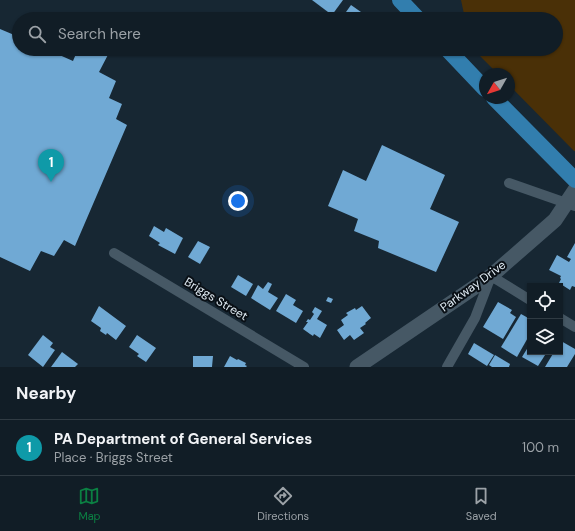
<!DOCTYPE html>
<meta charset="utf-8">
<style>
:root{--surface:#111d26;--page:#1a262e;--text:#f1f3f6;--muted:#9ca2a7;--line:#303b43;--accent:#0b8043}
body{margin:0;font-family:"DM Sans",sans-serif;background:var(--page);color:var(--text)}
.controls{position:absolute;right:12px;bottom:12px;display:grid;overflow:hidden;border-radius:0px;box-shadow:0 1px 3px #0004}
.controls button{width:36px;height:36px;display:grid;place-items:center;padding:0;border:0;border-bottom:1px solid var(--line);background:var(--surface);color:var(--text);font:20px sans-serif}
.compass{position:absolute;left:479px;top:68px;width:36px;height:36px;border-radius:50%;background:var(--surface);box-shadow:0 1px 3px #0004;rotate:231deg}
.you{position:absolute;left:238px;top:201px;width:14px;height:14px;margin:-10px;border:3px solid #fff;border-radius:50%;background:#1a73e8;box-shadow:0 0 0 6px #1a73e833}
.badge{display:grid;place-items:center;width:26px;height:26px;border-radius:50%;background:var(--accent);color:#fff;font-size:13px;font-weight:700}
.pin{position:absolute;translate:-50% -33px;filter:drop-shadow(0 1px 2px #0008)}
.pin::after{content:'';position:absolute;top:21px;width:14px;height:12px;background:inherit;clip-path:polygon(0 0,100% 0,50% 100%)}
.list{margin:0;padding:0;list-style:none}
h2{display:flex;justify-content:space-between;align-items:center;height:52px;margin:0;padding:0 16px;font-size:17px}
h2 small{font-size:13px;font-weight:400;color:var(--muted)}
.list li{display:grid;grid-template-columns:26px 1fr auto;gap:12px;align-items:center;box-sizing:border-box;height:56px;padding:0 16px;border-top:1px solid var(--line)}
.list b{display:block;font-size:15px;white-space:nowrap}
.list p{margin:0;font-size:13px;white-space:nowrap;color:var(--muted)}
.list em{font-size:13px;font-style:normal;color:var(--muted)}
.icon{flex:none;width:22px;height:22px;fill:none;stroke:currentColor;stroke-width:2;stroke-linecap:round;stroke-linejoin:round}
.map{position:relative;flex:none;width:575px;height:367px;overflow:hidden}
.search{position:absolute;background:var(--surface);box-shadow:0 1px 3px #0004;left:12px;right:12px;top:12px;height:44px;display:flex;align-items:center;gap:10px;box-sizing:border-box;padding:0 14px;border-radius:22px;color:var(--muted);font-size:15px}
.sheet{height:108px;background:var(--surface)}
nav{display:flex;justify-content:space-around;align-items:center;box-sizing:border-box;height:56px;border-top:1px solid var(--line);background:var(--surface);font-size:11px;color:var(--muted)}
nav a{display:grid;justify-items:center;gap:2px}
nav .on{color:var(--accent)}
.map>svg:first-child{display:block}
</style>
<div class="map">
<svg width="575" height="367" viewBox="0 0 575 367">
<rect width="100%" height="100%" fill="#172733"/>
<path fill="#4a3007" d="M 461,0 L 575,0 L 575,151 L 574,151 L 509,85 L 509,74 L 498,74 L 473,49 L 556,49 L 556,19 L 464,19 L 464,14 Z"/>
<g fill="#70a9d4">
<path d="M 312,0 L 343,0 L 332,15 Z"/>
<path d="M 351,5 L 371,19 L 341,19 Z"/>
<path d="M 0,29 L 19,37 L 19,49 L 46,49 L 73,61 L 78,49 L 111,49 L 99,72 L 116,81 L 109,98 L 122,104 L 116,119 L 127,125 L 75,246 L 64,240 L 54,256 L 41,251 L 30,271 L 0,257 Z"/>
<path d="M 382,145 L 445,175 L 430,209 L 459,222 L 436,272 L 378,248 L 379,241 L 354,231 L 358,219 L 328,206 L 343,170 L 366,181 Z"/>
<path d="M 154,226 L 164,232 L 166,228 L 183,238 L 175,254 L 158,245 L 160,243 L 149,236 Z"/>
<path d="M 198,241 L 210,247 L 200,264 L 188,257 Z"/>
<path d="M 575,243 L 575,287 L 572,286 L 570,290 L 559,283 L 561,279 L 560,278 L 561,276 L 549,270 L 557,255 L 569,262 L 571,259 L 567,257 Z"/>
<path d="M 238,275 L 253,284 L 246,296 L 231,287 Z"/>
<path d="M 268,282 L 272,284 L 268,292 L 278,298 L 270,310 L 251,298 L 258,285 L 263,289 Z"/>
<path d="M 286,294 L 296,300 L 293,305 L 303,311 L 296,323 L 276,311 Z"/>
<path d="M 328,297 L 333,299 L 331,303 L 326,301 Z"/>
<path d="M 498,302 L 512,310 L 510,313 L 516,317 L 503,339 L 483,327 Z"/>
<path d="M 99,306 L 126,326 L 116,340 L 107,333 L 106,335 L 100,331 L 101,328 L 91,321 Z"/>
<path d="M 362,306 L 371,318 L 365,323 L 366,324 L 360,328 L 364,333 L 354,340 L 350,335 L 344,340 L 337,330 L 344,325 L 341,320 L 348,315 L 346,313 L 355,308 L 356,310 Z"/>
<path d="M 315,307 L 322,311 L 317,319 L 327,325 L 320,338 L 314,334 L 313,336 L 310,334 L 303,329 L 308,322 L 306,322 L 308,319 L 310,320 L 314,314 L 312,312 Z"/>
<path d="M 521,314 L 530,319 L 530,334 L 517,357 L 501,347 Z"/>
<path d="M 43,335 L 53,343 L 50,347 L 55,350 L 43,367 L 28,355 Z"/>
<path d="M 137,335 L 156,348 L 146,362 L 137,356 L 139,354 L 129,347 Z"/>
<path d="M 561,341 L 575,349 L 575,354 L 567,367 L 545,367 L 554,352 L 560,352 L 560,342 Z"/>
<path d="M 474,343 L 494,355 L 487,366 L 468,354 Z"/>
<path d="M 530,344 L 530,352 L 547,352 L 538,366 L 522,357 Z"/>
<path d="M 62,352 L 78,364 L 75,367 L 51,367 Z"/>
<path d="M 495,355 L 510,364 L 509,367 L 492,367 L 489,365 Z"/>
<path d="M 193,356 L 213,356 L 212,367 L 193,367 Z"/>
<path d="M 230,356 L 237,360 L 238,359 L 246,363 L 245,365 L 247,366 L 246,367 L 224,367 Z"/>
</g>
<g fill="none" stroke-linecap="round" stroke-linejoin="round">
<g stroke="#465865" stroke-width="10">
<path d="M 509,183 L 575,206"/>
<path d="M 114,253 L 304,367"/>
<path d="M 560,318 L 575,327"/>
<path d="M 447,367 L 475,318 L 491,276 L 530,300"/>
</g>
<path stroke="#465865" stroke-width="15" d="M 357,367 L 491,276 L 555,220 L 575,190"/>
<g stroke="#327eae" stroke-width="16">
<path d="M 400,0 L 418,19"/>
<path d="M 447,49 L 485,89"/>
<path d="M 494,98 L 575,180"/>
</g>
</g>
<g text-anchor="middle" dominant-baseline="central" stroke-width="4" stroke-linejoin="round" paint-order="stroke">
<g font-size="12" fill="#e0ebf3" stroke="#090f15">
<text transform="translate(473 286) rotate(-36)">Parkway Drive</text>
<text transform="translate(216 299) rotate(31)">Briggs Street</text>
</g>
</g>
</svg>
<div class="controls">
<button><svg class="icon" aria-label="locate" viewBox="0 0 24 24"><circle cx="12" cy="12" r="6"/><path d="M12 2v4M12 18v4M2 12h4M18 12h4"/></svg></button>
<button><svg class="icon" aria-label="layers" viewBox="0 0 24 24"><path d="M12 4l9 5-9 5-9-5zM3 14l9 5 9-5"/></svg></button>
</div>
<svg class="compass" viewBox="-18 -18 36 36"><path d="M0-13l5 13h-10z" fill="#e53935"/><path d="M0 13l5-13h-10z" fill="#9ca2a7"/></svg>
<div class="you"></div>
<div class="pin badge" style="left:51px;top:182px;background:#0f9aa8">1</div>
<div class="search"><svg class="icon" aria-label="search" viewBox="0 0 24 24"><circle cx="10" cy="10" r="6"/><path d="M15 15l6 6"/></svg>Search here</div>
</div>
<section class="sheet">
<h2>Nearby<small></small></h2>
<ul class="list">
<li><span class="badge" style="background:#0f9aa8">1</span><div><b>PA Department of General Services</b><p>Place · Briggs Street</p></div><em>100 m</em></li>
</ul>
</section>
<nav>
<a class="on"><svg class="icon" aria-label="map" viewBox="0 0 24 24"><path d="M3 6l6-2 6 2 6-2v14l-6 2-6-2-6 2zM9 4v14M15 6v14"/></svg>Map</a>
<a><svg class="icon" aria-label="directions" viewBox="0 0 24 24"><path d="M12 3l9 9-9 9-9-9zM9 14v-3h6M13 9l2 2-2 2"/></svg>Directions</a>
<a><svg class="icon" aria-label="saved" viewBox="0 0 24 24"><path d="M7 4h10v16l-5-4-5 4z"/></svg>Saved</a>
</nav>
